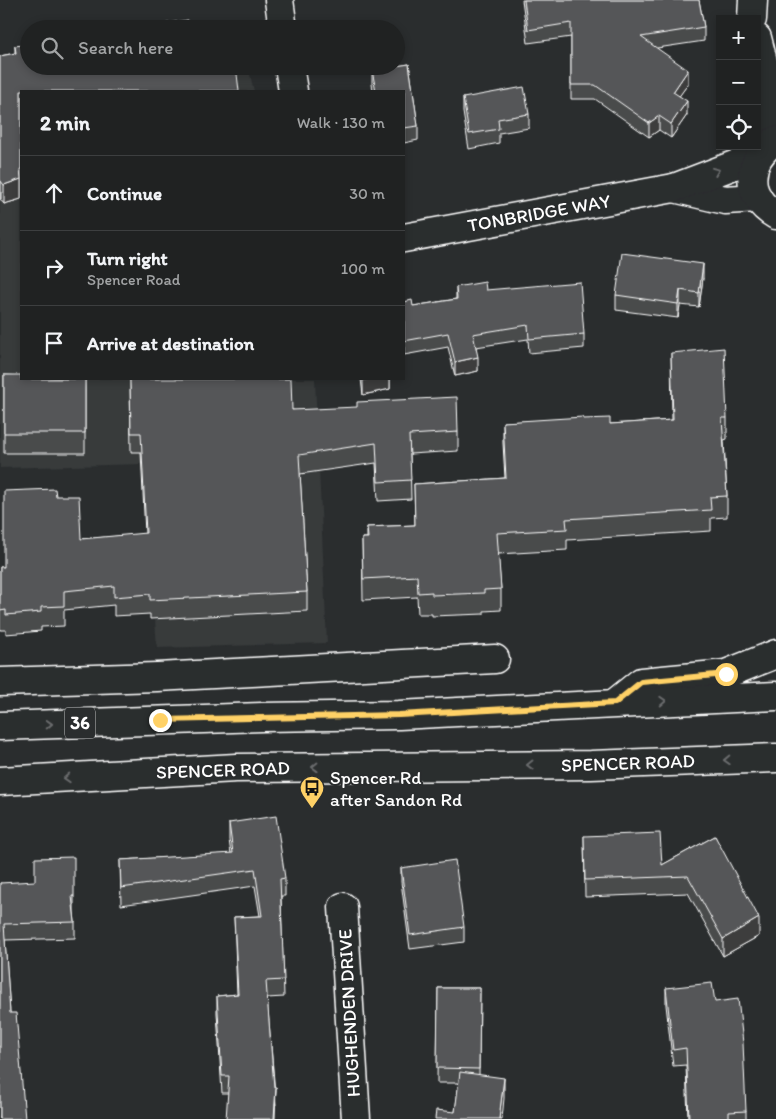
<!DOCTYPE html>
<meta charset="utf-8">
<style>
:root{--surface:#202222;--page:#282a2a;--text:#f1f3f6;--muted:#a2a4a5;--line:#3d3f40}
body{margin:0;font-family:Itim,sans-serif;background:var(--page);color:var(--text)}
.controls{position:absolute;right:15px;top:15px;display:grid;overflow:hidden;border-radius:0px;box-shadow:0 2px 8px #0003}
.controls button{width:45px;height:45px;display:grid;place-items:center;padding:0;border:0;border-bottom:1px solid var(--line);background:var(--surface);color:var(--text);font:25px sans-serif}
.stop{position:absolute;width:15px;height:15px;margin:-11px;border:4px solid #ffd166;border-radius:50%;background:#fff}
.stop.end{background:#ffd166;border-color:#fff;box-shadow:0 1px 5px #0008}
.list{margin:0;padding:0;list-style:none}
h2{display:flex;justify-content:space-between;align-items:center;height:65px;margin:0;padding:0 20px;font-size:21px}
h2 small{font-size:16px;font-weight:400;color:var(--muted)}
.list li{display:grid;grid-template-columns:32px 1fr auto;gap:15px;align-items:center;box-sizing:border-box;height:75px;padding:0 20px;border-top:1px solid var(--line)}
.list b{display:block;font-size:19px;white-space:nowrap}
.list p{margin:0;font-size:16px;white-space:nowrap;color:var(--muted)}
.list em{font-size:16px;font-style:normal;color:var(--muted)}
.icon{flex:none;width:28px;height:28px;fill:none;stroke:currentColor;stroke-width:2;stroke-linecap:round;stroke-linejoin:round}
.map{position:relative;flex:none;width:776px;height:1119px;overflow:hidden}
.search{position:absolute;background:var(--surface);box-shadow:0 2px 8px #0003;left:20px;top:20px;width:385px;height:55px;display:flex;align-items:center;gap:12px;box-sizing:border-box;padding:0 18px;border-radius:28px;color:var(--muted);font-size:19px}
.panel{position:absolute;background:var(--surface);box-shadow:0 2px 8px #0003;left:20px;top:90px;width:385px;height:290px;border-radius:0px}
.map>svg:first-child{display:block}
</style>
<div class="map">
<svg width="776" height="1119" viewBox="0 0 776 1119">
<rect width="100%" height="100%" fill="#2a2d2e"/>
<filter id="ink" filterUnits="userSpaceOnUse"><feTurbulence type="fractalNoise" baseFrequency=".02" numOctaves="2"/><feDisplacementMap in="SourceGraphic" scale="10" xChannelSelector="R" yChannelSelector="G"/><feConvolveMatrix kernelMatrix="1 2 1 2 8 2 1 2 1" color-interpolation-filters="sRGB"/></filter>
<g filter="url(#ink)">
<path fill="#373a3b" d="M 36,66 L 248,66 L 254,91 L 21,91 L 21,379 L 315,379 L 327,643 L 157,648 L 144,464 L 0,468 L 0,71 Z"/>
<g fill="none" stroke-linecap="round" stroke-linejoin="round">
<defs>
<g id="street">
<path d="M 279,0 L 283,29"/>
<path d="M 289,66 L 293,91"/>
<path d="M 674,188 L 725,200 L 758,198"/>
<path d="M 404,238 L 674,188 L 758,156"/>
<path d="M 0,682 L 157,677 L 495,659"/>
<path d="M 343,907 L 356,1119"/>
</g>
<g id="secondary">
<path d="M 752,19 L 753,0"/>
<path d="M 757,38 L 775,109 L 775,126 L 764,149"/>
<path d="M 776,140 C 746,160 743,196 776,215"/>
<path d="M 615,703 L 641,682 L 726,674 L 776,654"/>
</g>
<g id="primary">
<path d="M 0,726 L 262,717 L 399,715 L 776,696"/>
<path d="M 0,781 L 236,768 L 591,765 L 776,758"/>
</g>
</defs>
<use href="#street" stroke="#fff" stroke-width="31"/>
<use href="#secondary" stroke="#fff" stroke-width="31"/>
<use href="#primary" stroke="#fff" stroke-width="31"/>
<use href="#street" stroke="#2a2d2e" stroke-width="28"/>
<use href="#secondary" stroke="#2a2d2e" stroke-width="28"/>
<use href="#primary" stroke="#2a2d2e" stroke-width="28"/>
</g>
<g fill="#494b4c" stroke="#fff">
<path d="M 522,0 L 699,0 L 704,27 L 704,41 L 657,48 L 688,84 L 679,96 L 687,115 L 671,138 L 659,130 L 649,137 L 595,99 L 571,99 L 571,37 L 528,43 Z"/>
<path d="M 15,46 L 21,91 L 21,199 L 4,204 L 0,199 L 0,56 L 15,53 Z"/>
<path d="M 409,64 L 418,126 L 418,140 L 404,143 L 404,91 L 373,91 L 372,84 L 372,70 Z"/>
<path d="M 463,98 L 529,114 L 529,128 L 499,133 L 499,143 L 469,149 L 463,112 Z"/>
<path d="M 703,278 L 699,307 L 680,305 L 678,318 L 616,310 L 616,295 Z"/>
<path d="M 456,287 L 486,290 L 584,334 L 584,348 L 529,353 L 528,339 L 476,347 L 478,371 L 455,376 L 448,347 L 404,355 L 404,302 L 413,306 L 456,299 Z"/>
<path d="M 671,353 L 727,418 L 727,439 L 724,440 L 727,496 L 727,517 L 711,518 L 711,531 L 567,540 L 567,550 L 498,554 L 501,589 L 501,610 L 484,611 L 484,614 L 432,616 L 432,614 L 418,614 L 417,597 L 363,600 L 362,538 L 367,538 L 367,527 L 415,525 L 414,484 L 505,478 L 503,443 L 503,422 L 583,419 L 610,424 L 672,420 Z"/>
<path d="M 4,375 L 85,379 L 85,453 L 4,453 Z"/>
<path d="M 130,379 L 292,410 L 458,432 L 458,451 L 410,454 L 411,499 L 378,501 L 376,463 L 300,474 L 307,592 L 307,611 L 150,619 L 150,614 L 114,616 L 114,605 L 64,610 L 64,626 L 41,627 L 41,631 L 6,634 L 6,630 L 0,630 L 0,567 L 4,567 L 56,496 L 81,539 L 145,534 L 141,452 L 131,452 Z"/>
<path d="M 361,379 L 390,379 L 390,389 L 363,395 Z"/>
<path d="M 229,823 L 285,878 L 285,896 L 281,896 L 284,997 L 267,998 L 276,1105 L 228,1093 L 222,1093 L 217,1013 L 217,996 L 237,994 L 234,917 L 260,916 L 255,886 L 121,905 L 120,860 L 231,854 L 229,840 Z"/>
<path d="M 584,836 L 662,865 L 715,836 L 759,936 L 723,956 L 688,893 L 585,897 Z"/>
<path d="M 401,868 L 464,927 L 464,942 L 410,949 L 401,882 Z"/>
<path d="M 0,883 L 74,896 L 74,912 L 75,922 L 75,938 L 5,940 L 10,1013 L 0,1119 Z"/>
<path d="M 438,988 L 480,988 L 479,1075 L 504,1098 L 455,1112 L 459,1083 L 437,1083 Z"/>
<path d="M 666,988 L 715,1002 L 746,1111 L 746,1119 L 688,1119 L 686,1065 L 673,1066 L 666,1005 Z"/>
</g>
<g fill="#3c3d3e" stroke="#fff">
<path d="M 688,70 L 688,84 L 673,105 L 673,92 Z"/>
<path d="M 687,101 L 687,115 L 671,138 L 671,124 Z"/>
<path d="M 659,116 L 659,130 L 649,137 L 649,123 Z"/>
<path d="M 1,179 L 1,199 L 0,199 L 0,180 Z"/>
<path d="M 21,179 L 21,199 L 4,204 L 4,185 Z"/>
<path d="M 703,264 L 703,278 L 699,307 L 699,293 Z"/>
<path d="M 680,290 L 680,305 L 678,318 L 678,304 Z"/>
<path d="M 478,357 L 478,371 L 455,376 L 455,362 Z"/>
<path d="M 372,379 L 390,379 L 390,389 L 363,395 L 363,380 Z"/>
<path d="M 759,918 L 759,936 L 723,956 L 723,939 Z"/>
<path d="M 504,1078 L 504,1098 L 502,1119 L 499,1119 Z"/>
<path d="M 276,1087 L 275,1119 L 274,1119 Z"/>
</g>
<g fill="#555758" stroke="#fff">
<path d="M 524,0 L 699,0 L 704,27 L 641,37 L 688,70 L 673,92 L 687,101 L 671,124 L 659,116 L 649,123 L 595,85 L 571,85 L 571,23 L 528,30 Z"/>
<path d="M 188,20 L 190,29 L 130,29 Z"/>
<path d="M 29,44 L 29,66 L 199,66 L 199,67 L 206,66 L 236,66 L 239,91 L 21,91 L 21,169 L 20,169 L 21,179 L 4,185 L 0,180 L 0,56 L 16,53 L 15,46 Z"/>
<path d="M 409,64 L 418,126 L 404,128 L 404,91 L 376,91 L 372,70 Z"/>
<path d="M 524,87 L 529,114 L 498,119 L 499,129 L 469,134 L 463,98 Z"/>
<path d="M 622,253 L 703,264 L 699,293 L 680,290 L 678,304 L 616,295 Z"/>
<path d="M 485,282 L 486,290 L 580,282 L 584,334 L 529,339 L 528,325 L 473,334 L 478,357 L 455,362 L 448,333 L 404,341 L 404,302 L 412,300 L 413,306 L 457,299 L 456,287 Z"/>
<path d="M 724,348 L 727,418 L 722,418 L 727,496 L 710,497 L 711,510 L 566,519 L 567,529 L 497,533 L 501,589 L 484,590 L 484,593 L 432,595 L 432,592 L 418,593 L 417,576 L 363,579 L 362,538 L 368,538 L 367,527 L 415,525 L 414,484 L 506,478 L 503,422 L 583,417 L 583,419 L 610,418 L 610,424 L 673,420 L 671,353 Z"/>
<path d="M 4,375 L 21,375 L 21,379 L 85,379 L 85,433 L 4,433 Z"/>
<path d="M 130,379 L 291,379 L 292,410 L 357,407 L 357,402 L 457,397 L 458,432 L 409,435 L 411,480 L 378,482 L 376,443 L 299,455 L 307,592 L 150,600 L 150,594 L 114,597 L 114,586 L 64,591 L 64,606 L 41,607 L 41,612 L 6,615 L 6,610 L 0,611 L 0,567 L 4,567 L 4,491 L 55,489 L 56,496 L 79,496 L 81,539 L 146,533 L 141,433 L 131,433 Z"/>
<path d="M 276,816 L 285,878 L 280,879 L 284,980 L 266,981 L 274,1087 L 276,1087 L 274,1119 L 226,1119 L 229,1076 L 222,1076 L 217,996 L 238,994 L 234,917 L 262,916 L 255,869 L 121,888 L 120,860 L 233,853 L 229,823 Z"/>
<path d="M 660,833 L 662,865 L 715,836 L 759,918 L 723,939 L 688,876 L 585,880 L 584,836 Z"/>
<path d="M 74,857 L 74,896 L 72,896 L 75,922 L 4,924 L 10,1013 L 16,1013 L 25,1119 L 0,1119 L 0,883 L 35,881 L 35,858 Z"/>
<path d="M 455,860 L 464,927 L 410,935 L 401,868 Z"/>
<path d="M 712,983 L 715,1002 L 738,999 L 743,1043 L 746,1111 L 729,1112 L 729,1119 L 689,1119 L 686,1048 L 673,1050 L 666,988 Z"/>
<path d="M 438,988 L 480,988 L 479,1069 L 437,1068 Z"/>
<path d="M 460,1072 L 504,1078 L 499,1119 L 435,1119 L 436,1110 L 455,1112 Z"/>
</g>
<defs><path id="oneway-chevron" d="M-2-3.5L2.5 0L-2 3.5" fill="none" stroke-width="1.6" stroke-linecap="round" stroke-linejoin="round" transform="scale(1.25)"/></defs>
<g stroke="#6a6c6d">
<use href="#oneway-chevron" transform="translate(716 171) rotate(-22)"/>
<use href="#oneway-chevron" transform="translate(663 701) rotate(-3)"/>
<use href="#oneway-chevron" transform="translate(49 724) rotate(-2)"/>
<use href="#oneway-chevron" transform="translate(727 760) rotate(178)"/>
<use href="#oneway-chevron" transform="translate(530 765) rotate(179)"/>
<use href="#oneway-chevron" transform="translate(315 767) rotate(179)"/>
<use href="#oneway-chevron" transform="translate(67 778) rotate(177)"/>
</g>
</g>
<g fill="none" stroke-linecap="round" stroke-linejoin="round" filter="url(#ink)">
<path stroke="#ffd166" stroke-width="6" d="M 160,720 L 399,715 L 615,703 L 641,682 L 726,674"/>
</g>
<defs>
<symbol id="bus-pin" viewBox="-11 -11 22 30"><path d="M0 17L-7.5 6A9.5 9.5 0 1 1 7.5 6Z" fill="#ffd166" stroke="#2a2d2e"/><path d="M-5-6H5V4H4V6H2V4H-2V6H-4V4H-5ZM-3.5-4V0h7V-4ZM-3.5 1.2v1.5H-2V1.2ZM2 1.2v1.5H3.5V1.2Z" fill="#111"/></symbol>
</defs>
<g fill-rule="evenodd">
<use href="#bus-pin" x="298" y="774" width="28" height="38"/>
</g>
<g text-anchor="middle" dominant-baseline="central" stroke-width="4" stroke-linejoin="round" paint-order="stroke">
<rect fill="#2a2d2e" stroke="#bfc0c0" stroke-width="1" x="65" y="707.5" width="30" height="31" rx="4"/>
<g font-size="18" font-weight="bold" fill="#fff">
<text x="80" y="723">36</text>
</g>
<g font-size="19" fill="#fff" stroke="#2a2d2e">
<text transform="translate(539 213) rotate(-10)">TONBRIDGE WAY</text>
<text transform="translate(628 763) rotate(-2)">SPENCER ROAD</text>
<text transform="translate(223 770) rotate(-2)">SPENCER ROAD</text>
<text transform="translate(349 1013) rotate(-93)">HUGHENDEN DRIVE</text>
</g>
<g font-size="19" fill="#fff" stroke="#2a2d2e" text-anchor="start">
<text x="330" y="777">Spencer Rd<tspan x="330" dy="22">after Sandon Rd</tspan></text>
</g>
</g>
</svg>
<div class="controls">
<button>+</button>
<button>−</button>
<button><svg class="icon" aria-label="locate" viewBox="0 0 24 24"><circle cx="12" cy="12" r="6"/><path d="M12 2v4M12 18v4M2 12h4M18 12h4"/></svg></button>
</div>
<div class="stop" style="left:726px;top:674px"></div>
<div class="stop end" style="left:160px;top:720px"></div>
<div class="search"><svg class="icon" aria-label="search" viewBox="0 0 24 24"><circle cx="10" cy="10" r="6"/><path d="M15 15l6 6"/></svg>Search here</div>
<section class="panel">
<h2>2 min<small>Walk · 130 m</small></h2>
<ul class="list">
<li><svg class="icon" aria-label="ahead" viewBox="0 0 24 24"><path d="M12 20V5M6 11l6-6 6 6"/></svg><div><b>Continue</b></div><em>30 m</em></li>
<li><svg class="icon" aria-label="right" viewBox="0 0 24 24"><path d="M7 20v-9h11M14 6l5 5-5 5"/></svg><div><b>Turn right</b><p>Spencer Road</p></div><em>100 m</em></li>
<li><svg class="icon" aria-label="arrive" viewBox="0 0 24 24"><path d="M6 21V4h12l-3 4 3 4H6"/></svg><div><b>Arrive at destination</b></div></li>
</ul>
</section>
</div>
